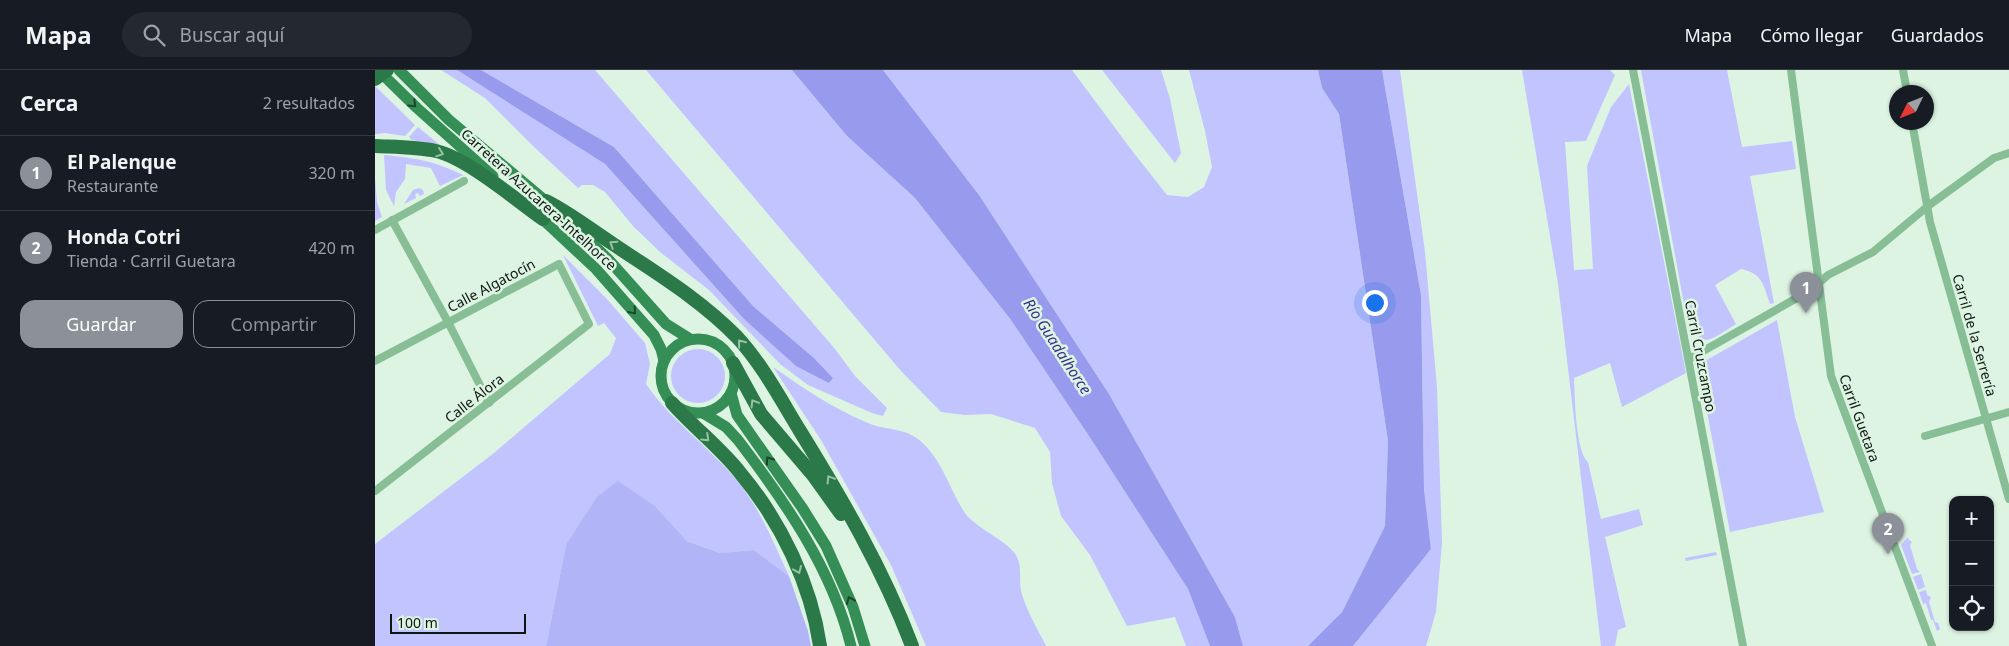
<!DOCTYPE html>
<html lang="es">
<meta charset="utf-8">
<style>
:root{--surface:#171b24;--page:#242831;--text:#f1f3f6;--muted:#9ea1a6;--line:#363941;--accent:#8c9099}
body{margin:0;font-family:"Noto Sans",sans-serif;background:var(--page);color:var(--text)}
.controls{position:absolute;right:15px;bottom:15px;display:grid;overflow:hidden;border-radius:10px;box-shadow:0 1px 4px #0004}
.controls button{width:45px;height:45px;display:grid;place-items:center;padding:0;border:0;border-bottom:1px solid var(--line);background:var(--surface);color:var(--text);font:25px sans-serif}
.compass{position:absolute;left:1514px;top:15px;width:45px;height:45px;border-radius:50%;background:var(--surface);box-shadow:0 1px 4px #0004;rotate:227deg}
.scale{position:absolute;left:15px;bottom:12px;width:136px;box-sizing:border-box;padding-left:5px;border:2px solid #0e1610;border-top:0;font-size:14px;line-height:18px;white-space:nowrap;color:#0e1610;-webkit-text-stroke:4px #ddf4e2;paint-order:stroke}
.you{position:absolute;left:999px;top:232px;width:18px;height:18px;margin:-12px;border:4px solid #fff;border-radius:50%;background:#1a73e8;box-shadow:0 0 0 8px #1a73e833}
.badge{display:grid;place-items:center;width:32px;height:32px;border-radius:50%;background:var(--accent);color:#fff;font-size:16px;font-weight:700}
.pin{position:absolute;translate:-50% -41px;filter:drop-shadow(0 1px 2px #0008)}
.pin::after{content:'';position:absolute;top:26px;width:18px;height:15px;background:inherit;clip-path:polygon(0 0,100% 0,50% 100%)}
.list{margin:0;padding:0;list-style:none}
h2{display:flex;justify-content:space-between;align-items:center;height:65px;margin:0;padding:0 20px;font-size:21px}
h2 small{font-size:16px;font-weight:400;color:var(--muted)}
.list li{display:grid;grid-template-columns:32px 1fr auto;gap:15px;align-items:center;box-sizing:border-box;height:75px;padding:0 20px;border-top:1px solid var(--line)}
.list b{display:block;font-size:19px;white-space:nowrap}
.list p{margin:0;font-size:16px;white-space:nowrap;color:var(--muted)}
.list em{font-size:16px;font-style:normal;color:var(--muted)}
.actions{display:flex;gap:10px;padding:15px 20px}
.actions a{flex:1;padding:11px 0;border:1px solid var(--accent);border-radius:15px;text-align:center;font-size:18px;color:var(--accent)}
.actions .main{background:var(--accent);color:#fff}
.icon{flex:none;width:28px;height:28px;fill:none;stroke:currentColor;stroke-width:2;stroke-linecap:round;stroke-linejoin:round}
.map{position:relative;flex:none;width:1634px;height:576px;overflow:hidden}
header{display:flex;align-items:center;gap:30px;box-sizing:border-box;height:70px;padding:0 25px;background:var(--surface);border-bottom:1px solid var(--line)}
header strong{font-size:24px}
nav{display:flex;gap:28px;margin-inline-start:auto;font-size:18px}
.search{width:350px;height:45px;background:var(--page);display:flex;align-items:center;gap:12px;box-sizing:border-box;padding:0 18px;border-radius:28px;color:var(--muted);font-size:19px}
main{display:flex}
aside{flex:1;background:var(--surface)}
.map>svg:first-child{display:block}
</style>
<header>
<strong>Mapa</strong>
<div class="search"><svg class="icon" aria-label="search" viewBox="0 0 24 24"><circle cx="10" cy="10" r="6"/><path d="M15 15l6 6"/></svg>Buscar aquí</div>
<nav><a>Mapa</a><a>Cómo llegar</a><a>Guardados</a></nav>
</header>
<main>
<aside>
<h2>Cerca<small>2 resultados</small></h2>
<ul class="list">
<li><span class="badge">1</span><div><b>El Palenque</b><p>Restaurante</p></div><em>320 m</em></li>
<li><span class="badge">2</span><div><b>Honda Cotri</b><p>Tienda · Carril Guetara</p></div><em>420 m</em></li>
</ul>
<div class="actions"><a class="main">Guardar</a><a>Compartir</a></div>
</aside>
<div class="map">
<svg width="1634" height="576" viewBox="0 0 1634 576">
<rect width="100%" height="100%" fill="#ddf4e2"/>
<g fill="#c1c4fe">
<path d="M 66,0 L 82,0 L 230,94 L 368,248 L 454,313 L 458,308 L 439,288 L 378,236 L 239,77 L 106,0 L 220,0 L 460,279 L 480,306 L 512,338 L 508,346 L 497,343 L 433,315 L 405,294 L 334,220 L 285,182 L 258,156 L 230,122 L 218,115 L 207,115 L 203,118 L 157,75 L 110,28 Z"/>
<path d="M 271,0 L 417,0 L 472,66 L 540,128 L 636,250 L 714,366 L 813,519 L 835,576 L 811,576 L 800,547 L 752,556 L 715,485 L 686,446 L 677,413 L 675,382 L 660,358 L 616,344 L 590,345 L 566,342 L 526,301 Z"/>
<path d="M 508,0 L 697,0 L 758,82 L 792,125 L 813,127 L 829,117 L 837,97 L 830,61 L 814,0 L 943,0 L 947,18 L 964,44 L 1013,371 L 1010,456 L 967,542 L 933,576 L 868,576 L 860,547 L 734,324 L 604,125 Z"/>
<path d="M 727,0 L 786,0 L 795,29 L 806,83 L 800,93 Z"/>
<path d="M 1007,0 L 1025,0 L 1050,182 L 1062,317 L 1067,473 L 1061,542 L 1051,576 L 978,576 L 1056,479 L 1049,419 L 1046,225 Z"/>
<path d="M 1147,0 L 1235,0 L 1240,5 L 1211,71 L 1190,72 L 1199,200 L 1218,199 L 1212,96 L 1236,37 L 1254,14 L 1311,303 L 1247,337 L 1235,293 L 1199,308 C 1200,326 1200,381 1213,392 L 1226,449 L 1264,439 L 1268,455 L 1230,467 L 1251,557 L 1243,560 L 1240,576 L 1226,576 L 1183,214 Z"/>
<path d="M 1266,0 L 1352,0 L 1367,77 L 1417,71 L 1421,99 L 1375,106 L 1399,233 L 1395,234 C 1388,214 1388,204 1366,199 L 1340,215 L 1361,254 C 1331,273 1328,280 1311,245 Z"/>
<path d="M 0,16 L 40,55 L 30,66 L 10,63 L 0,64 Z"/>
<path d="M 43,57 L 66,76 L 37,70 L 34,67 Z"/>
<path d="M 9,85 C 41,88 59,91 88,105 L 65,116 L 56,98 L 31,94 L 30,109 L 21,122 L 19,136 L 11,120 Z"/>
<path d="M 0,108 L 2,132 L 7,147 L 0,151 Z"/>
<path d="M 44,118 L 48,120 L 49,124 L 45,126 L 43,123 L 40,124 L 41,128 L 29,134 L 38,120 Z"/>
<path d="M 188,185 L 231,228 L 270,273 L 275,294 L 271,314 C 295,349 330,374 358,406 C 384,435 398,472 414,506 L 379,480 L 345,483 L 312,471 L 281,437 L 191,475 L 171,576 L 0,576 L 0,474 L 119,383 L 235,284 L 241,268 L 229,253 L 223,256 Z"/>
<path d="M 1402,250 L 1420,347 L 1449,442 L 1355,462 L 1323,295 Z"/>
<circle cx="323" cy="306" r="27"/>
<path d="M 398,297 C 428,318 459,339 493,353 C 509,360 529,358 543,369 C 567,388 574,419 590,443 C 603,460 635,472 642,487 C 647,497 644,510 646,521 C 651,540 662,558 671,576 L 551,576 L 516,495 L 446,370 Z"/>
<path d="M 1533,467 L 1534,470 L 1537,472 L 1535,475 L 1542,499 L 1545,502 L 1537,504 L 1526,475 Z"/>
<path d="M 1341,482 L 1342,485 L 1311,491 L 1310,488 Z"/>
<path d="M 1546,504 L 1550,517 L 1543,520 L 1538,507 Z"/>
<path d="M 1551,520 L 1552,525 L 1556,527 L 1554,532 L 1560,552 L 1563,553 L 1565,559 L 1562,561 L 1558,550 L 1556,550 L 1551,533 L 1548,534 L 1544,522 Z"/>
</g>
<path fill="#b2b4f8" d="M 243,411 L 281,437 L 312,471 L 345,483 L 379,480 L 414,506 L 433,561 L 436,576 L 171,576 L 191,475 L 222,427 Z"/>
<g fill="#989aed">
<path d="M 82,0 L 106,0 L 239,77 L 378,236 L 439,288 L 458,308 L 454,313 L 421,296 L 368,248 L 230,94 Z"/>
<path d="M 417,0 L 508,0 L 604,125 L 734,324 L 860,547 L 868,576 L 835,576 L 813,519 L 714,366 L 636,250 L 540,128 L 472,66 Z"/>
<path d="M 943,0 L 1007,0 L 1046,225 L 1049,419 L 1056,479 L 978,576 L 933,576 L 967,542 L 1010,456 L 1013,371 L 964,44 L 947,18 Z"/>
</g>
<g fill="none" stroke-linecap="round" stroke-linejoin="round">
<g stroke="#87be96" stroke-width="8">
<path d="M 1258,0 L 1368,576"/>
<path d="M 1416,0 L 1456,306 L 1557,576"/>
<path d="M 1528,0 L 1532,22"/>
<path d="M 1537,52 L 1555,152 L 1634,429"/>
<path d="M 17,150 L 73,252 L 114,333"/>
<path d="M 0,160 L 89,111"/>
<path d="M 1314,289 L 1436,220 L 1453,205 L 1498,182 L 1553,136 L 1619,88 L 1634,83"/>
<path d="M 0,291 L 184,194 L 214,254 L 0,421"/>
<path d="M 1550,366 L 1634,342"/>
</g>
<g stroke="#348e55" stroke-width="11">
<path d="M 3,0 L 42,38 L 118,106"/>
<path d="M 24,0 L 74,50 L 186,144 L 233,189 L 291,254 L 315,269"/>
<path d="M 162,144 L 221,199 L 279,265 L 286,279 L 289,291"/>
<circle cx="323" cy="306" r="37"/>
<path d="M 356,323 L 362,345 L 428,439 L 451,476 L 478,537 L 490,576"/>
<path d="M 328,343 L 351,357 L 363,370 C 411,433 457,499 476,576"/>
</g>
<g stroke="#2b7948" stroke-width="14">
<path d="M 0,9 L 12,0"/>
<path d="M 0,76 C 20,77 42,77 61,81 C 92,88 141,130 168,149"/>
<path d="M 171,131 C 195,143 215,159 238,174 C 281,203 325,229 362,267 C 387,294 406,330 425,361 C 468,431 508,499 537,576"/>
<path d="M 358,293 L 386,344 L 438,405 L 466,444"/>
<path d="M 297,333 C 319,358 346,378 366,404 C 406,452 436,514 445,576"/>
</g>
</g>
<defs><path id="oneway-chevron" d="M-2-3.5L2.5 0L-2 3.5" fill="none" stroke-width="1.6" stroke-linecap="round" stroke-linejoin="round" transform="scale(1.25)"/></defs>
<g stroke="#1d462c">
<use href="#oneway-chevron" transform="translate(38 34) rotate(44)"/>
<use href="#oneway-chevron" transform="translate(258 241) rotate(49)"/>
<use href="#oneway-chevron" transform="translate(394 390) rotate(-126)"/>
<use href="#oneway-chevron" transform="translate(475 530) rotate(-112)"/>
</g>
<g stroke="#96c3a4">
<use href="#oneway-chevron" transform="translate(65 83) rotate(19)"/>
<use href="#oneway-chevron" transform="translate(238 174) rotate(-147)"/>
<use href="#oneway-chevron" transform="translate(366 273) rotate(-129)"/>
<use href="#oneway-chevron" transform="translate(379 333) rotate(-121)"/>
<use href="#oneway-chevron" transform="translate(331 368) rotate(43)"/>
<use href="#oneway-chevron" transform="translate(455 409) rotate(-122)"/>
<use href="#oneway-chevron" transform="translate(423 500) rotate(67)"/>
</g>
<g text-anchor="middle" dominant-baseline="central" stroke-width="5" stroke-linejoin="round" paint-order="stroke">
<g font-size="14" fill="#0e1610" stroke="#ddf4e2">
<text transform="translate(164 129) rotate(42)">Carretera Azucarera-Intelhorce</text>
<text transform="translate(116 215) rotate(-28)">Calle Algatocín</text>
<text transform="translate(1600 265) rotate(74)">Carril de la Serrería</text>
<text transform="translate(1326 286) rotate(79)">Carril Cruzcampo</text>
<text transform="translate(99 328) rotate(-38)">Calle Álora</text>
<text transform="translate(1485 348) rotate(70)">Carril Guetara</text>
</g>
<g font-size="15" font-style="italic" fill="#392c8b" stroke="#ddf4e2">
<text transform="translate(683 276) rotate(57)">Río Guadalhorce</text>
</g>
</g>
</svg>
<div class="controls">
<button>+</button>
<button>−</button>
<button><svg class="icon" aria-label="locate" viewBox="0 0 24 24"><circle cx="12" cy="12" r="6"/><path d="M12 2v4M12 18v4M2 12h4M18 12h4"/></svg></button>
</div>
<svg class="compass" viewBox="-18 -18 36 36"><path d="M0-13l5 13h-10z" fill="#e53935"/><path d="M0 13l5-13h-10z" fill="#9ea1a6"/></svg>
<div class="scale">100 m</div>
<div class="you"></div>
<div class="pin badge" style="left:1431px;top:243px">1</div>
<div class="pin badge" style="left:1513px;top:484px">2</div>
</div>
</main>
